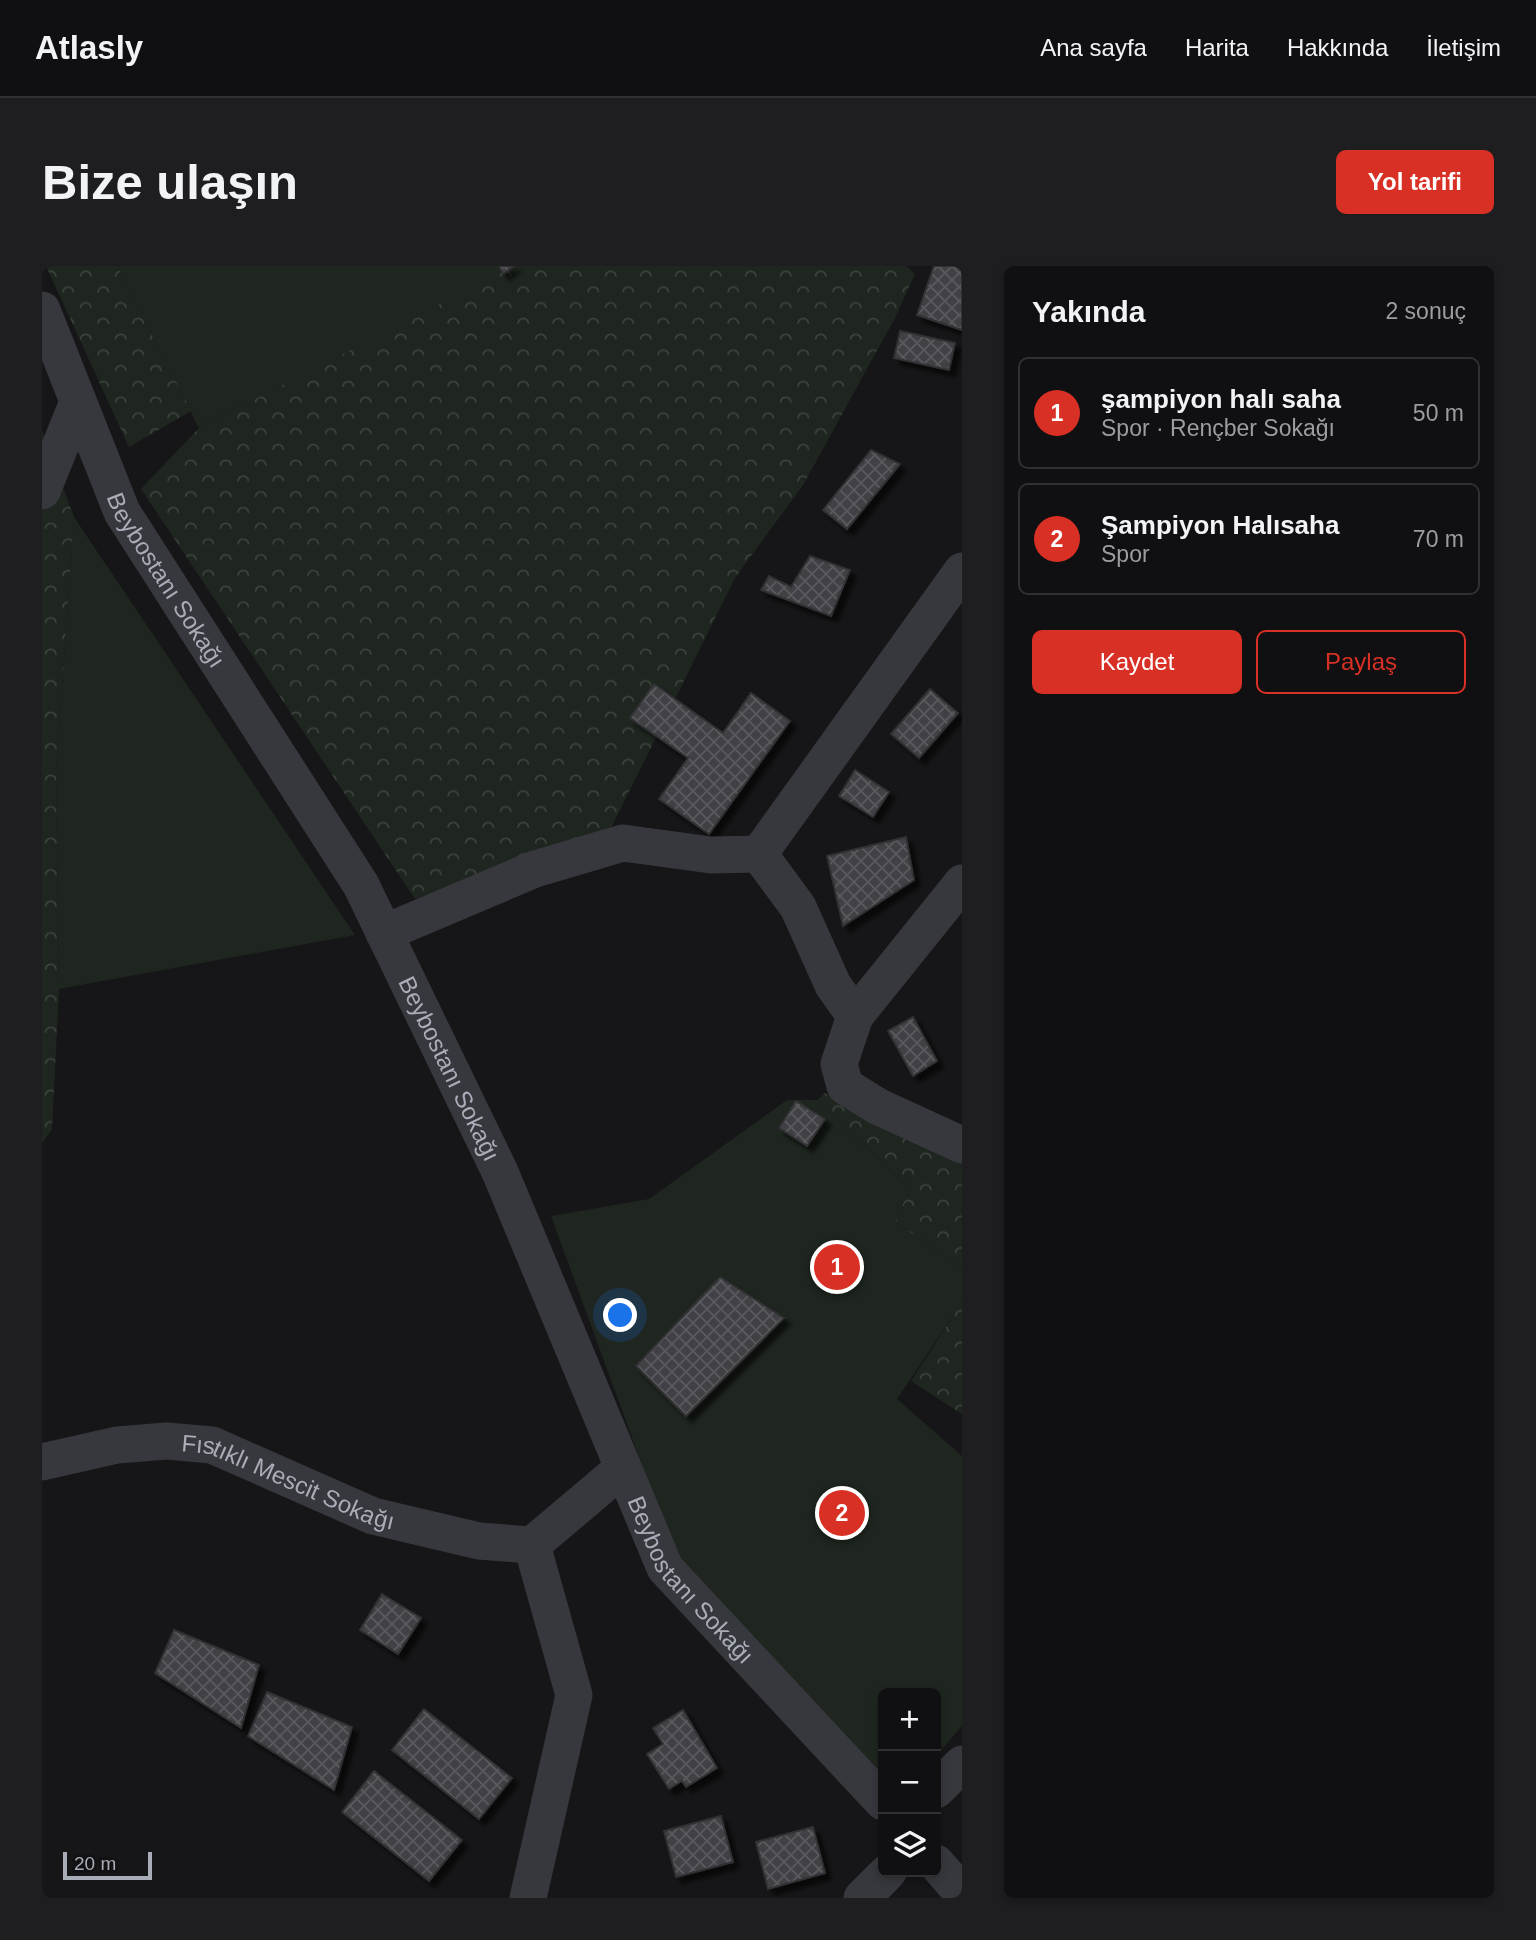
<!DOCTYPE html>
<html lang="tr">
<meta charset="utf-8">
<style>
:root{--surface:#101012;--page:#1e1e20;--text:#f1f3f6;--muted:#9c9d9f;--line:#303032;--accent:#d93025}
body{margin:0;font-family:Helvetica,sans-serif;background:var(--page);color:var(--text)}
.controls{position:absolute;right:21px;bottom:21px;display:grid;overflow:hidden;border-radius:10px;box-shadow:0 4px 10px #0003}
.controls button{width:63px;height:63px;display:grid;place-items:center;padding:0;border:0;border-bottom:2px solid var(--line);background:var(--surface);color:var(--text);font:35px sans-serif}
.scale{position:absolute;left:21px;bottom:18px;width:89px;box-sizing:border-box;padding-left:7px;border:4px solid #a8adb8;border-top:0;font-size:19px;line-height:24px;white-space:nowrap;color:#a8adb8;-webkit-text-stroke:5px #111113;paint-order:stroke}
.you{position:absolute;left:579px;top:1050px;width:24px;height:24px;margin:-18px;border:5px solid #fff;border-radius:50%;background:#1a73e8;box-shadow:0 0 0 10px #1a73e833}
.badge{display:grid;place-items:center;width:46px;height:46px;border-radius:50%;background:var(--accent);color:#fff;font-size:23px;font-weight:700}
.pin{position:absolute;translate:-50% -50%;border:4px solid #fff;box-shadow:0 2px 7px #0006}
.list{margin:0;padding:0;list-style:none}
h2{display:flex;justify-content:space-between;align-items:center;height:91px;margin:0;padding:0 28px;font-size:30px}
h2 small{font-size:23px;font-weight:400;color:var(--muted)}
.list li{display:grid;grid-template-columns:46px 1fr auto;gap:21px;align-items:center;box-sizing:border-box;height:112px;margin:0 14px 14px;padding:0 14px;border:2px solid var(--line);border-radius:10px}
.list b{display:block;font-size:26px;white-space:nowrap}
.list p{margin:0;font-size:23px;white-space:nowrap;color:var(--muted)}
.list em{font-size:23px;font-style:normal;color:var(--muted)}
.actions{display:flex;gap:14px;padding:21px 28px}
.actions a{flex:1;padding:16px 0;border:2px solid var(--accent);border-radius:10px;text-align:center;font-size:24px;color:var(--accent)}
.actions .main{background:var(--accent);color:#fff}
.icon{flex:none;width:38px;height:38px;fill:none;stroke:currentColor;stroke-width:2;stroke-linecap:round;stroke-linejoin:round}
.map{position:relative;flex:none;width:920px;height:1632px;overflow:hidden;border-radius:10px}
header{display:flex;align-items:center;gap:42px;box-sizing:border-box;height:98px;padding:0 35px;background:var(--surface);border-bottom:2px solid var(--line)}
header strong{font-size:33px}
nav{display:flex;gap:38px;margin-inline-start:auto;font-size:24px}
.intro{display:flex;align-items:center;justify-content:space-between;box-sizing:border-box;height:168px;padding:0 42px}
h1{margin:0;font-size:49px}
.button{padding:18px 32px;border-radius:10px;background:var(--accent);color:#fff;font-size:24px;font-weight:700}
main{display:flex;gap:42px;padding:0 42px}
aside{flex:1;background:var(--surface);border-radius:10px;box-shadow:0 4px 10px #0003}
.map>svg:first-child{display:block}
</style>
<header>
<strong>Atlasly</strong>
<nav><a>Ana sayfa</a><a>Harita</a><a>Hakkında</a><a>İletişim</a></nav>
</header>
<div class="intro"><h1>Bize ulaşın</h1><a class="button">Yol tarifi</a></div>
<main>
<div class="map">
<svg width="920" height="1632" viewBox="0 0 920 1632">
<defs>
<pattern id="forest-crowns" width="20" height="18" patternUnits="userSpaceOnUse" patternTransform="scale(1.75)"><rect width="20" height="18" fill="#1e261f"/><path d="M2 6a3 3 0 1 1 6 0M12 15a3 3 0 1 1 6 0" fill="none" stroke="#3c433d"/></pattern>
<pattern id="building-cross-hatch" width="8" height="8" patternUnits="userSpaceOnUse" patternTransform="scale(1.75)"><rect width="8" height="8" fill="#404145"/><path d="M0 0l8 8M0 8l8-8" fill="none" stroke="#595a5e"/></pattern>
<filter id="shadow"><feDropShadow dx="6" dy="6" stdDeviation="2" flood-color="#0009"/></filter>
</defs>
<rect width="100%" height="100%" fill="#161618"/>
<g fill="#1e261f">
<path d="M 75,0 L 457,0 L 461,8 L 157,162 Z"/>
<path d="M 32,251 L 313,669 L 17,723 L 14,504 Z"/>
<path d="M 745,834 L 776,834 L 868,923 L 853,956 L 920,1002 L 920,1036 L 855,1133 L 920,1190 L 920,1460 L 894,1490 L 894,1427 L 841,1427 L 841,1520 L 635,1295 L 509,950 L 607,933 Z"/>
</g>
<g fill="url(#forest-crowns)">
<path d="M 4,0 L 75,0 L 149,145 L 87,181 Z"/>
<path d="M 472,0 L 864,0 L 873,8 L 853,52 L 761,219 L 693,312 L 569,562 L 373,633 L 99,223 L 157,162 Z"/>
<path d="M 0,165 L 32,251 L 14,504 L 17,723 L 10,863 L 0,877 Z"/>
<path d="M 782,827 L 920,884 L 920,1002 L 853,956 L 868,923 L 776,834 Z"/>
<path d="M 920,1036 L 920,1148 L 869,1115 Z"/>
</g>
<g fill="url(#building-cross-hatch)" stroke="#303034" stroke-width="2" filter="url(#shadow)">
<path d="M 457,0 L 472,0 L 461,8 Z"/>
<path d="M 892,0 L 920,0 L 920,64 L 875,49 Z"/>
<path d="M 858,65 L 913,77 L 907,104 L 852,92 Z"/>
<path d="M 829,184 L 858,198 L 805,263 L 781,244 Z"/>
<path d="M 768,290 L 808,304 L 789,350 L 719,324 L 727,310 L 749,321 Z"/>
<path d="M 612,418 L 681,467 L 709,427 L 748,455 L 667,568 L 617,533 L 646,492 L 588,452 Z"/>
<path d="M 888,423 L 916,447 L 877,492 L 849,468 Z"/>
<path d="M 813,504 L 847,526 L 831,551 L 797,530 Z"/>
<path d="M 864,571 L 872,614 L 801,660 L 785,590 Z"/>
<path d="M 871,751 L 895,795 L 871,810 L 846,765 Z"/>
<path d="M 754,835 L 783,853 L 765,880 L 737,862 Z"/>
<path d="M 678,1011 L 742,1052 L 644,1150 L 594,1100 Z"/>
<path d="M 340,1328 L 379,1352 L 356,1388 L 318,1364 Z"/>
<path d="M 132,1364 L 217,1399 L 199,1462 L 113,1407 Z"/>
<path d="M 225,1426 L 310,1461 L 292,1524 L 206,1470 Z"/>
<path d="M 382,1443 L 470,1512 L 437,1553 L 350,1484 Z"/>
<path d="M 641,1444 L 675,1502 L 644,1521 L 640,1515 L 627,1523 L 605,1488 L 621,1478 L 611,1462 Z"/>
<path d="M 332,1505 L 420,1574 L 387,1615 L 300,1546 Z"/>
<path d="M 679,1550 L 691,1596 L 634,1611 L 622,1565 Z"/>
<path d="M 771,1561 L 783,1607 L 726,1623 L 714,1576 Z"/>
</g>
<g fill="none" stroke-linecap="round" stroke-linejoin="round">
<g stroke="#37383d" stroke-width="37">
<path id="s1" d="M 0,44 L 80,246 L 319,619 L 458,906 L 623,1302 L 841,1536"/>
<path d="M 0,225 L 36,136"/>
<path d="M 717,588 L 756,641 L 791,719 L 813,750 L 797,798 L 803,820 L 835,840 L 920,879"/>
<path d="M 717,588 L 920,305"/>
<path d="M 342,667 L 493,603 L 581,577 L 669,589 L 717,588"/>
<path d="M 813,750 L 920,617"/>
<path id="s2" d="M 0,1196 L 75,1179 L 125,1175 L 170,1179 L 331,1250 L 437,1275 L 490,1279"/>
<path d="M 490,1279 L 581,1202"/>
<path d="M 894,1524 L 920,1498"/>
<path d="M 894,1597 L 920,1627"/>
<path d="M 486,1632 L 532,1429 L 490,1279"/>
<path d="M 820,1632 L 846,1606"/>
</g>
</g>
<g text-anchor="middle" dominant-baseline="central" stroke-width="5" stroke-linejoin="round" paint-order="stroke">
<g font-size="24" fill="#a8adb8" stroke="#111113">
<text stroke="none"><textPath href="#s1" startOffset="298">Beybostanı Sokağı</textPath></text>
<text stroke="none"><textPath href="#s1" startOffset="864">Beybostanı Sokağı</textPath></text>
<text stroke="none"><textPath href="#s2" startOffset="256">Fıstıklı Mescit Sokağı</textPath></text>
<text stroke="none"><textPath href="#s1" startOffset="1432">Beybostanı Sokağı</textPath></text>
</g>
</g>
</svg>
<div class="controls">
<button>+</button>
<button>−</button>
<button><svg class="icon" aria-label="layers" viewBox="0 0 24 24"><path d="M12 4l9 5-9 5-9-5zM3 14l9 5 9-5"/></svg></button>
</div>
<div class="scale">20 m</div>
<div class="you"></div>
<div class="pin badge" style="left:795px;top:1001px">1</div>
<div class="pin badge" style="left:800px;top:1247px">2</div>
</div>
<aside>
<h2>Yakında<small>2 sonuç</small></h2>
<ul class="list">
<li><span class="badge">1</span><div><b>şampiyon halı saha</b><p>Spor · Rençber Sokağı</p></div><em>50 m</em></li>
<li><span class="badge">2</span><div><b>Şampiyon Halısaha</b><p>Spor</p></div><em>70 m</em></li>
</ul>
<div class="actions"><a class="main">Kaydet</a><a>Paylaş</a></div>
</aside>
</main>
